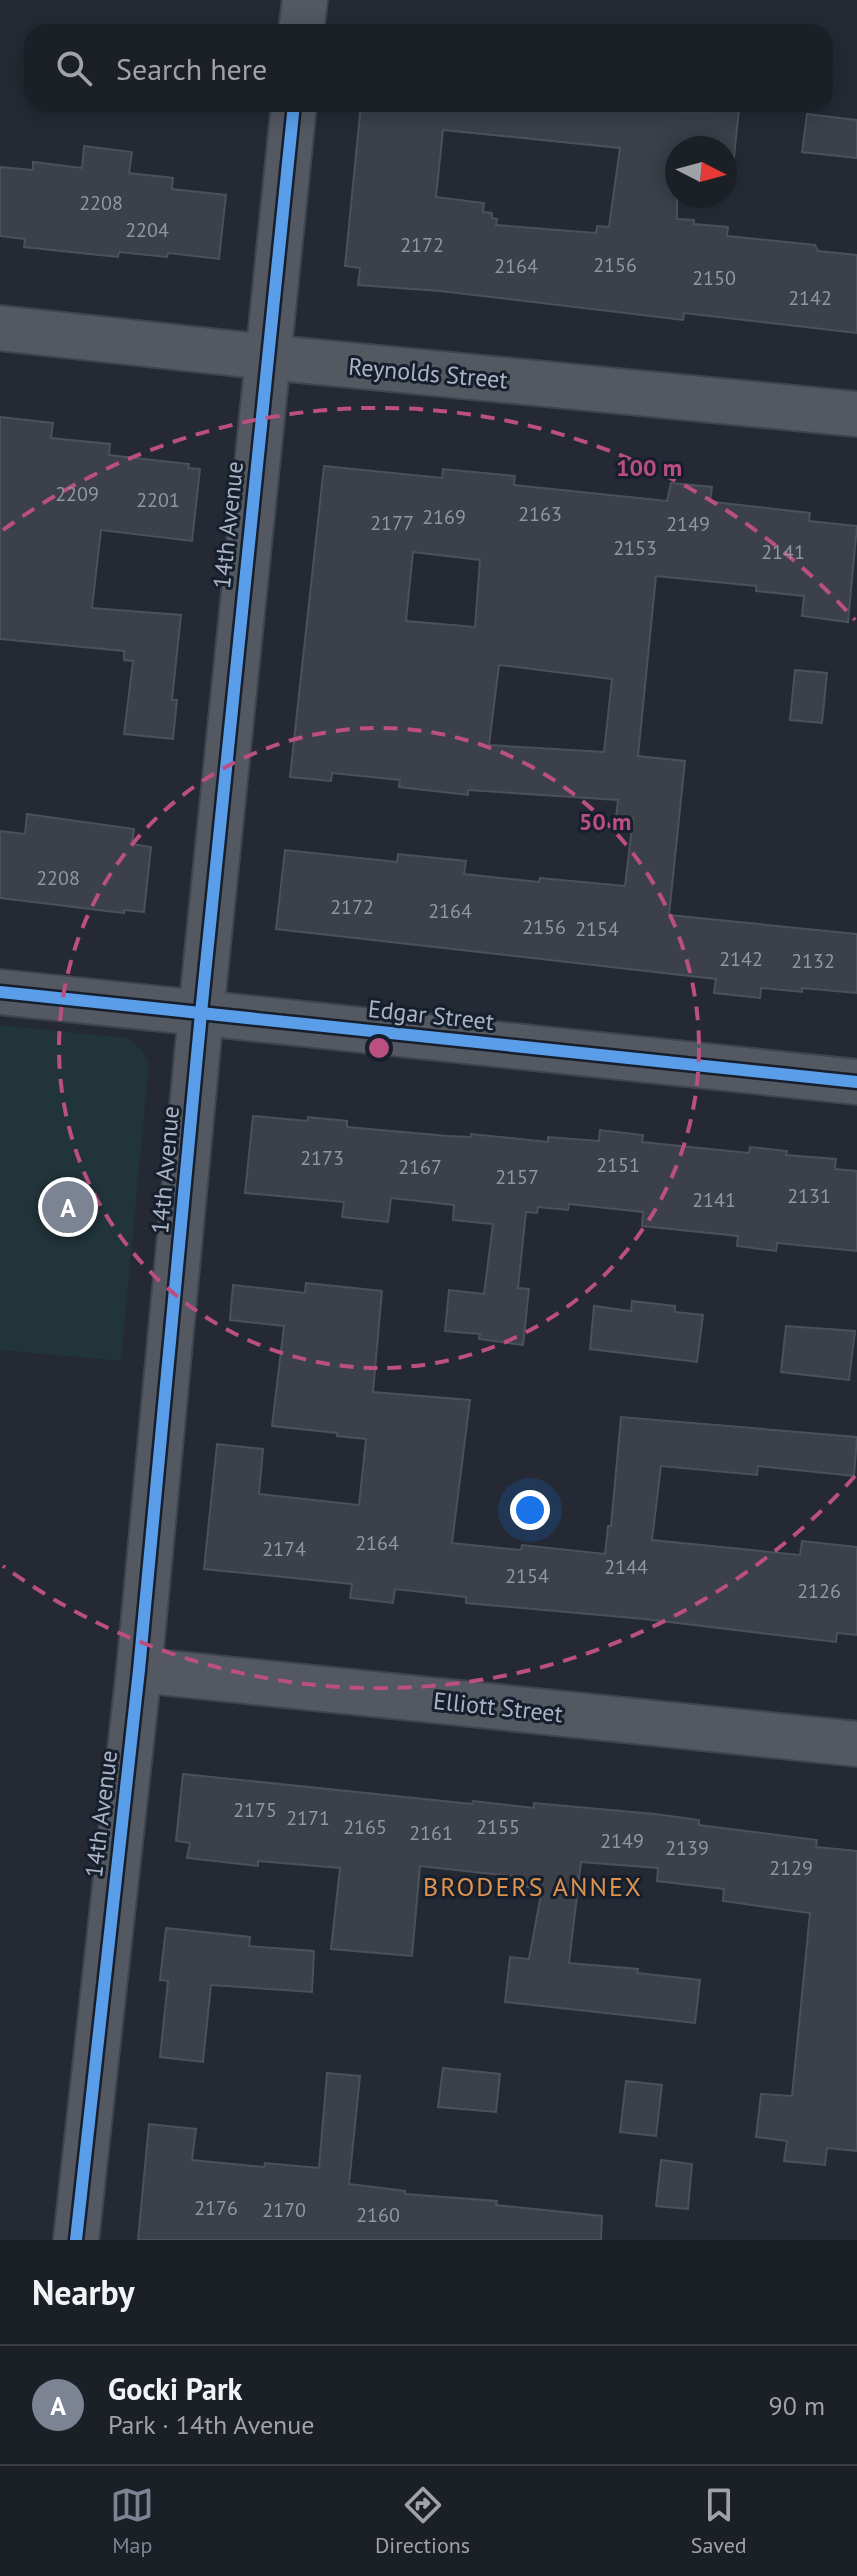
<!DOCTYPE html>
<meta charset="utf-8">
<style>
:root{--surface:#1b1f26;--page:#24272e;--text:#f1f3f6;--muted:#a0a2a7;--line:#393d43;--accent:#7c8393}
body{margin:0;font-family:"PT Sans",sans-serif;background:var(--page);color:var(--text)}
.compass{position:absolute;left:665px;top:136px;width:72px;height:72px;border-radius:50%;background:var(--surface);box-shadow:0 4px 20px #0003;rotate:96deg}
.you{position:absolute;left:530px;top:1510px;width:28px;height:28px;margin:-20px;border:6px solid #fff;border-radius:50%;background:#1a73e8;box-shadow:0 0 0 12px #1a73e833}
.badge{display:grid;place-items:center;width:52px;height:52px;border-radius:50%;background:var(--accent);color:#fff;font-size:26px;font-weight:700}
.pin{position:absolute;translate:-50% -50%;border:4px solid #fff;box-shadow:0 2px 8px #0006}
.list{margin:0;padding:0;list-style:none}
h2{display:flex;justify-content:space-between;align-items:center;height:104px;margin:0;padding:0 32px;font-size:34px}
h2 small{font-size:26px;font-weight:400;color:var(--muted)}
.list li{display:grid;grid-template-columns:52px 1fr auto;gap:24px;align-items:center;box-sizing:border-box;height:120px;padding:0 32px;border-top:2px solid var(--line)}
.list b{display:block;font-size:30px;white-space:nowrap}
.list p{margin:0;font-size:26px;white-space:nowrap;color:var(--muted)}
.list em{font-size:26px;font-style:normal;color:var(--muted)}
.icon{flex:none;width:44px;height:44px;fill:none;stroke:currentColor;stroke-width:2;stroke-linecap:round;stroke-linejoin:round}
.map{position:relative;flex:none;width:857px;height:2240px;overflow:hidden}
.search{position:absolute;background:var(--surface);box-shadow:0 4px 20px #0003;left:24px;right:24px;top:24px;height:88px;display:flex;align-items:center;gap:20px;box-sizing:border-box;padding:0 28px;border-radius:24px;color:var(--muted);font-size:30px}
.sheet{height:224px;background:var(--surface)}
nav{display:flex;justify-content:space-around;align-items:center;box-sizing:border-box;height:112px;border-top:2px solid var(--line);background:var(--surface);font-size:22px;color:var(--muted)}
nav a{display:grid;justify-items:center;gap:4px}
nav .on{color:var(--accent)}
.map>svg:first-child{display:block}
</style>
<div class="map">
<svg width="857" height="2240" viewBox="0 0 857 2240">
<rect width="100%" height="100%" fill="#242933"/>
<path fill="#213439" d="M 0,1025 L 128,1038 L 141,1050 L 149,1063 L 121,1361 L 0,1350 Z"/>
<g fill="#3b4049" stroke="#4b515b" stroke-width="2" fill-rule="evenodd">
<path d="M 361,104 L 411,104 L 410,109 L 431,111 L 431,104 L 705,104 L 739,109 L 734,157 L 725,156 L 725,148 L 677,148 L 677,219 L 694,220 L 694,224 L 728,227 L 727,236 L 815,245 L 818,251 L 857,255 L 857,333 L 684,313 L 683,320 L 440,291 L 358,285 L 360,268 L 345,266 ZM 443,130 L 620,148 L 609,227 L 597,226 L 596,233 L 496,225 L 497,219 L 492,218 L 492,213 L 483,212 L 484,203 L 436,197 Z"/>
<path d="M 807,114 L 857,120 L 857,158 L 802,152 Z"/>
<path d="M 84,146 L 132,152 L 129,173 L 173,178 L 172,189 L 226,195 L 219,259 L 168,253 L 167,257 L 119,252 L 118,257 L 24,247 L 25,239 L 0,236 L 0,167 L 33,170 L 33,162 L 82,168 Z"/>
<path d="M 0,417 L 53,423 L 51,438 L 110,444 L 109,455 L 189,464 L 188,468 L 200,469 L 192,541 L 101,530 L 92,608 L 181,615 L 172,700 L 177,700 L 173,739 L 124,734 L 133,661 L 124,660 L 124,651 L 0,639 Z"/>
<path d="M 324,466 L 442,478 L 443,469 L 515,476 L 514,485 L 667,501 L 671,483 L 712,487 L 710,501 L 714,502 L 810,513 L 809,521 L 857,526 L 848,622 L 802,616 L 804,596 L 756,591 L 756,586 L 656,576 L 638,756 L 685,761 L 669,915 L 857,934 L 857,993 L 802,988 L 802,992 L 761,988 L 760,998 L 714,993 L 716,979 L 276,929 L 285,850 L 397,862 L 398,854 L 466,861 L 464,874 L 539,882 L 540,878 L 625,886 L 633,818 L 616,817 L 618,800 L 468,790 L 468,795 L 399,787 L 400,780 L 332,773 L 331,781 L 290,777 ZM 413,552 L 480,560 L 475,627 L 406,621 ZM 499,665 L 612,679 L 604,752 L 489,745 Z"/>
<path d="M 795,670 L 827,673 L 822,723 L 790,720 Z"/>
<path d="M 27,814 L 134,829 L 132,844 L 151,847 L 144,912 L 124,910 L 124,913 L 0,898 L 0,831 L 25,834 Z"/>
<path d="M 253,1116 L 307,1121 L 308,1117 L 347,1121 L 347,1127 L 448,1136 L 471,1137 L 471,1134 L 548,1142 L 548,1137 L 599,1141 L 600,1130 L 643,1135 L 642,1142 L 749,1153 L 750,1147 L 787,1151 L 786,1155 L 836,1159 L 835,1169 L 857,1171 L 857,1251 L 777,1243 L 776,1251 L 737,1246 L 738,1236 L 642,1226 L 643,1212 L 569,1204 L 568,1210 L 538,1207 L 537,1213 L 526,1212 L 518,1288 L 529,1289 L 523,1345 L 479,1339 L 480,1334 L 445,1331 L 449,1290 L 484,1294 L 493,1224 L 453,1220 L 454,1205 L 391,1198 L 388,1222 L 342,1217 L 344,1202 L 245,1193 Z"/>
<path d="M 306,1283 L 382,1291 L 373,1392 L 470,1400 L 452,1543 L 521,1550 L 522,1545 L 605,1554 L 608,1526 L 611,1526 L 621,1417 L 857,1437 L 854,1476 L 758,1466 L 757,1475 L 661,1466 L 652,1540 L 800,1555 L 802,1541 L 857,1547 L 857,1635 L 837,1633 L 836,1642 L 644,1619 L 466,1603 L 466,1597 L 395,1589 L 393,1603 L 350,1598 L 352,1584 L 204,1569 L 217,1444 L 263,1449 L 259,1494 L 359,1505 L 366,1439 L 337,1436 L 337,1433 L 272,1426 L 284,1326 L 230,1320 L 233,1285 L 305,1293 Z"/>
<path d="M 632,1301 L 675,1306 L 675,1312 L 703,1315 L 697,1362 L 590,1349 L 594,1306 L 631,1311 Z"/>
<path d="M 786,1326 L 855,1331 L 849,1380 L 781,1372 Z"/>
<path d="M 183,1774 L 472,1804 L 473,1801 L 534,1808 L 534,1803 L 655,1814 L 699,1820 L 699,1825 L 817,1840 L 816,1847 L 857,1851 L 857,2151 L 827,2148 L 825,2165 L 784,2161 L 787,2141 L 756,2137 L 761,2094 L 792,2096 L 810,1913 L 723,1901 L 724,1889 L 657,1881 L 658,1868 L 581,1862 L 569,1963 L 638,1969 L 637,1973 L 700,1980 L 695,2023 L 505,2002 L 510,1957 L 529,1959 L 542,1889 L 519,1886 L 520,1877 L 420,1866 L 412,1956 L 331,1949 L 340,1868 L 258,1861 L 258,1866 L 187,1858 L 190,1843 L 176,1841 Z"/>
<path d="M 166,1928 L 250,1937 L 249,1946 L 314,1951 L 312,1992 L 211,1985 L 203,2062 L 160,2057 L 168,1981 L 160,1980 Z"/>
<path d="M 443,2068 L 500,2074 L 496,2112 L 438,2107 Z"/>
<path d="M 327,2073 L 360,2076 L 349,2184 L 405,2191 L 405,2194 L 497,2201 L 496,2205 L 602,2216 L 601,2240 L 138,2240 L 149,2124 L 196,2129 L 192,2160 L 264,2167 L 265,2163 L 319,2168 Z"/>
<path d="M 626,2081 L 662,2085 L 656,2136 L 620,2132 Z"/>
<path d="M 661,2160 L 692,2164 L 688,2209 L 656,2206 Z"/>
</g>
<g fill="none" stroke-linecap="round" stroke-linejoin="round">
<defs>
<g id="minor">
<path d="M 301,32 L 305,0"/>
<path d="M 0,328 L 266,357 L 857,414"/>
<path d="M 0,992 L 857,1082"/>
<path d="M 139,1670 L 857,1744"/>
<path d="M 76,2240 L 139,1670 L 201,1013 L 294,104"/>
</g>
</defs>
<use href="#minor" stroke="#40444b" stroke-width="48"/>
<use href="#minor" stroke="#535861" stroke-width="44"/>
<defs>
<g id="cycleway">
<path d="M 0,992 L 857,1082"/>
<path d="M 76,2240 L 139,1670 L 201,1013 L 294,104"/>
</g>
</defs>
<use href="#cycleway" stroke="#171f2d" stroke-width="17"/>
<use href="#cycleway" stroke="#5a9eea" stroke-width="12"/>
</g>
<g fill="none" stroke="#ba4f80" stroke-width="4" stroke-dasharray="14 10">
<circle cx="379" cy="1048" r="320"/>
<path d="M855 1476A640 640 0 0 1 3 1566M3 530A640 640 0 0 1 855 620"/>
</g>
<g text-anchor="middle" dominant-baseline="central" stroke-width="6" stroke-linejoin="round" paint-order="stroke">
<g font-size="20" fill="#8f97a7">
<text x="101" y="203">2208</text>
<text x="147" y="230">2204</text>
<text x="422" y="245">2172</text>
<text x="615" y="265">2156</text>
<text x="516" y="266">2164</text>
<text x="714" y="278">2150</text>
<text x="810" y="298">2142</text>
<text x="77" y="494">2209</text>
<text x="158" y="500">2201</text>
<text x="540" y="514">2163</text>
<text x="444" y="517">2169</text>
<text x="392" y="523">2177</text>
<text x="688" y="524">2149</text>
<text x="635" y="548">2153</text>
<text x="783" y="552">2141</text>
<text x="58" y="878">2208</text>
<text x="352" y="907">2172</text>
<text x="450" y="911">2164</text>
<text x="544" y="927">2156</text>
<text x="597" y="929">2154</text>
<text x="741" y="959">2142</text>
<text x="813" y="961">2132</text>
<text x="322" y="1158">2173</text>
<text x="618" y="1165">2151</text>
<text x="420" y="1167">2167</text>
<text x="517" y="1177">2157</text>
<text x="809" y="1196">2131</text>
<text x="714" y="1200">2141</text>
<text x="377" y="1543">2164</text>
<text x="284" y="1549">2174</text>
<text x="626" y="1567">2144</text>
<text x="527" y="1576">2154</text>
<text x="819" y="1591">2126</text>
<text x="255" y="1810">2175</text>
<text x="308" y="1818">2171</text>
<text x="365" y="1827">2165</text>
<text x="498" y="1827">2155</text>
<text x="431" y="1833">2161</text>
<text x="622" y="1841">2149</text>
<text x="687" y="1848">2139</text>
<text x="791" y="1868">2129</text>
<text x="216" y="2208">2176</text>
<text x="284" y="2210">2170</text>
<text x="378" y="2215">2160</text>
</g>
<g font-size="24" fill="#abb4c6" stroke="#171f2d">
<text transform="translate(428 373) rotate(5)">Reynolds Street</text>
<text transform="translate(228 525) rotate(-84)">14th Avenue</text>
<text transform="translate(431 1015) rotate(6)">Edgar Street</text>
<text transform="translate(165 1170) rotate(-85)">14th Avenue</text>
<text transform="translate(498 1707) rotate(6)">Elliott Street</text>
<text transform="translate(101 1814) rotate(-83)">14th Avenue</text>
</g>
<g font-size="26" letter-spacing="2" fill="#dd934f" stroke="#171f2d">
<text x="533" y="1886">BRODERS ANNEX</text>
</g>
</g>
<circle cx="379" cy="1048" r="12" fill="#ba4f80" stroke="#171f2d" stroke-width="4"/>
<g font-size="24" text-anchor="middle" font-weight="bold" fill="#ba4f80" stroke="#171f2d" stroke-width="6" stroke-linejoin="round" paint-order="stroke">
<text x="649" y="476">100 m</text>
<text x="605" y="830">50 m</text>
</g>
</svg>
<svg class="compass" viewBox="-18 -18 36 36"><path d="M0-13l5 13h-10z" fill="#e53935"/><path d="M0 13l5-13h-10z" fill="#a0a2a7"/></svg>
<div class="you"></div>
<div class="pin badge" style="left:68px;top:1207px">A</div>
<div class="search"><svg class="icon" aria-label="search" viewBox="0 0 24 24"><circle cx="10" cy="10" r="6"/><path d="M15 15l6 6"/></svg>Search here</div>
</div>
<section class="sheet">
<h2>Nearby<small></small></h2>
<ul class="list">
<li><span class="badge">A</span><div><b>Gocki Park</b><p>Park · 14th Avenue</p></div><em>90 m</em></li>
</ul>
</section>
<nav>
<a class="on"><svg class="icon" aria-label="map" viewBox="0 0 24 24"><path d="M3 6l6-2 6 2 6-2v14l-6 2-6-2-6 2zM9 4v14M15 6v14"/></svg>Map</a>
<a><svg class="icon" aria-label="directions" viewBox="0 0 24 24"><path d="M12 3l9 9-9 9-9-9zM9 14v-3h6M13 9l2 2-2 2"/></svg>Directions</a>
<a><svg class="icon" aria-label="saved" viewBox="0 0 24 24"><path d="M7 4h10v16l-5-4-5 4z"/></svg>Saved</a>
</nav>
